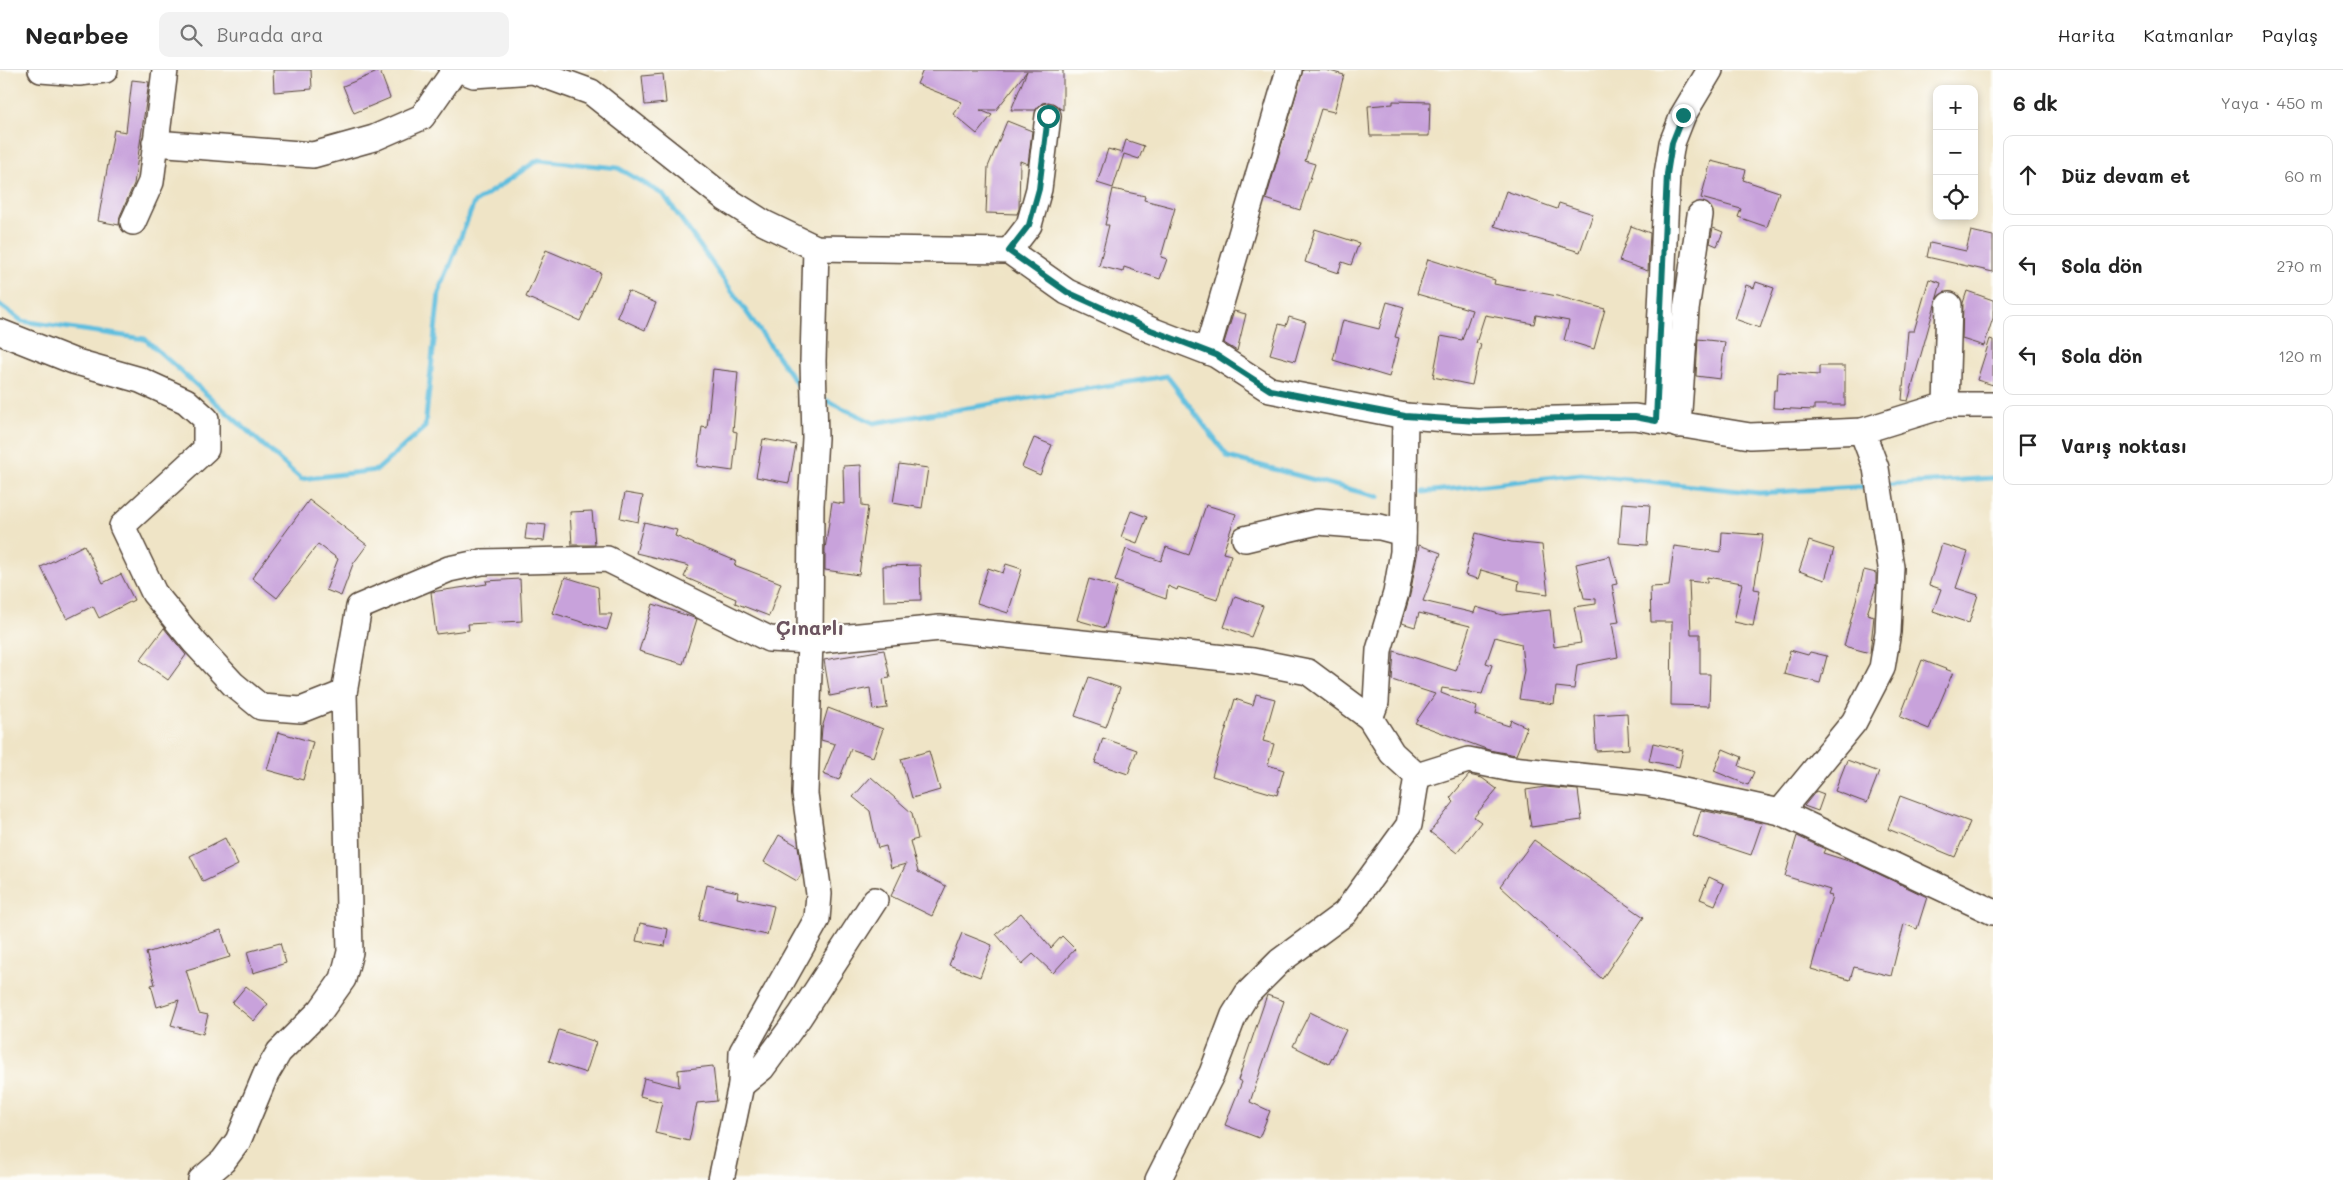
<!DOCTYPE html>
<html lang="tr">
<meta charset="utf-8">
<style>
:root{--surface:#fff;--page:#f2f2f2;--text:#222;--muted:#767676;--line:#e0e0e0}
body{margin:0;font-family:Mali,sans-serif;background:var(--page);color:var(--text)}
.controls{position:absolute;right:15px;top:15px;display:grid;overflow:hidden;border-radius:10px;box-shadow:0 2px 8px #0003}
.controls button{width:45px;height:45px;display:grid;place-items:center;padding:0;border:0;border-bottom:1px solid var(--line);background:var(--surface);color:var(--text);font:25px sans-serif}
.stop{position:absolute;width:15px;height:15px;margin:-11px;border:4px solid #0f766e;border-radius:50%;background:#fff}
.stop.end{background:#0f766e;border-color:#fff;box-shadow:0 1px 5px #0008}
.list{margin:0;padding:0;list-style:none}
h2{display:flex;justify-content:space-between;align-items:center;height:65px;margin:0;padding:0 20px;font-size:21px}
h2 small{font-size:16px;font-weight:400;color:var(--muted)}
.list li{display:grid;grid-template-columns:32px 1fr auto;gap:15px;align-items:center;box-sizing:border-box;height:80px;margin:0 10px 10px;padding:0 10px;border:1px solid var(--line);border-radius:10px}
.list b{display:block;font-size:19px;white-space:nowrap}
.list em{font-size:16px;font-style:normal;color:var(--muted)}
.icon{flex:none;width:28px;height:28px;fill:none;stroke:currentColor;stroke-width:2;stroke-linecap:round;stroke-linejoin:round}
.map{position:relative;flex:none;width:1993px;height:1110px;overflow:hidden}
header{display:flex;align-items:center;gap:30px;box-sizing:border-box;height:70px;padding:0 25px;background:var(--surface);border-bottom:1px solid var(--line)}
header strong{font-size:24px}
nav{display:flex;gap:28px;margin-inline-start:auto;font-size:18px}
.search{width:350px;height:45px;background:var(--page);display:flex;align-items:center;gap:12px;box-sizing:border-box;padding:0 18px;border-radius:10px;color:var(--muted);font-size:19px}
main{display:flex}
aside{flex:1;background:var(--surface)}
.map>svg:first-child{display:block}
</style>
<header>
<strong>Nearbee</strong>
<div class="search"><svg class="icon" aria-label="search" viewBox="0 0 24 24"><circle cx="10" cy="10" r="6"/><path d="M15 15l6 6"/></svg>Burada ara</div>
<nav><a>Harita</a><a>Katmanlar</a><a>Paylaş</a></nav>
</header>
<main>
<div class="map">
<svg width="1993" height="1110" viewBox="0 0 1993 1110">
<rect width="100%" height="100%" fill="#fdfcf7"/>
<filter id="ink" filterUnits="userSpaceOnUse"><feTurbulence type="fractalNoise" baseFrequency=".02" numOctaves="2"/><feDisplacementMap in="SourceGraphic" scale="10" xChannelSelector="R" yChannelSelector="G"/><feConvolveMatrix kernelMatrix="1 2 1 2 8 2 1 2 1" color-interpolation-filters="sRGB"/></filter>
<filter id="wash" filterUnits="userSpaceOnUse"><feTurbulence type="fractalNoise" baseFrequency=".0096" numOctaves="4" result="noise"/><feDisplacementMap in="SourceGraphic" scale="20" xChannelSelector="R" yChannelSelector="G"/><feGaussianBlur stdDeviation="1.12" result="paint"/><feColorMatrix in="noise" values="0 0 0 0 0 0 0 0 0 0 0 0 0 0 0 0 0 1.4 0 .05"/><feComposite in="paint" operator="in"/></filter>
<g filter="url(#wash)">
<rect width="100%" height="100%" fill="#efe4c6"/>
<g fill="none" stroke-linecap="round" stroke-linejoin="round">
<g stroke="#5fbede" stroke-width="5">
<path d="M 0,235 L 22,251 L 145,269 L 301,409 L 377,400 L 425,357 L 439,223 L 474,133 L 538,90 L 618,98 L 664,125 L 800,318 L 806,321"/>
<path d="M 821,328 L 874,353 L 1167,306 L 1228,387 L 1379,427"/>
<path d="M 1885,415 L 1993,408"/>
<path d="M 1424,422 L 1581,404 L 1759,423 L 1872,416"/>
</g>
</g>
<g id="blocks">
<g fill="#c8a2db">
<path d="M 273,0 L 311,0 L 312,19 L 274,22 Z"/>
<path d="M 923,0 L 1063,0 L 1063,40 L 1049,32 L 1042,33 L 1036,40 L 1011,40 L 1027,1 L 996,40 L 980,40 L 992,45 L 977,64 L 953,44 L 962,32 L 917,14 Z"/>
<path d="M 1303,0 L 1326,0 L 1344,5 L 1334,42 L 1321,39 L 1305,91 L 1315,94 L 1300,140 L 1266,129 Z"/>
<path d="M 380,1 L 390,28 L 354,43 L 343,16 Z"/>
<path d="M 663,4 L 666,33 L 645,35 L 642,6 Z"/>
<path d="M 132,10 L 149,12 L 134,114 L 120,146 L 119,155 L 98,151 L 114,60 L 126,62 Z"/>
<path d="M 1393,31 L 1430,32 L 1429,66 L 1370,66 L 1368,36 L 1393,34 Z"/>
<path d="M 1007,51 L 1032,61 L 1028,94 L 1020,91 L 1019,139 L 1017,144 L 986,143 L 988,97 Z"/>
<path d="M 1126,70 L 1144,76 L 1139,89 L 1124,84 L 1113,118 L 1097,113 L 1108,79 L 1122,83 Z"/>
<path d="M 1711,91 L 1746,100 L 1743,110 L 1779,122 L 1767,157 L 1738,147 L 1741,139 L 1701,128 Z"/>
<path d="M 1113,119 L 1145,126 L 1144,130 L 1175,138 L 1161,187 L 1167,189 L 1160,209 L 1124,197 L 1123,202 L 1099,196 L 1109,155 L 1105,155 Z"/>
<path d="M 1506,121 L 1557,139 L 1559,133 L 1593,144 L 1580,182 L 1494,156 Z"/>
<path d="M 1631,156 L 1650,163 L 1648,201 L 1619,191 Z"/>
<path d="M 1713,158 L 1723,162 L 1717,176 L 1710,173 Z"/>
<path d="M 1315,159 L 1359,173 L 1351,195 L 1342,192 L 1338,203 L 1305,192 Z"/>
<path d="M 1971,161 L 1993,166 L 1993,202 L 1927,187 L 1930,173 L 1966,181 Z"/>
<path d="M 546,180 L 601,203 L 580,251 L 526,227 Z"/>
<path d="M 1428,189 L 1495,210 L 1494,214 L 1557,226 L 1605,239 L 1594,279 L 1564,270 L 1569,251 L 1536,245 L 1534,254 L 1485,245 L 1476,273 L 1481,274 L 1472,315 L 1433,307 L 1441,266 L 1462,270 L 1472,240 L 1417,224 Z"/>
<path d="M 1929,209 L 1941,213 L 1908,331 L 1902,330 L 1908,261 L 1914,261 Z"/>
<path d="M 1756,212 L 1774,218 L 1760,258 L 1735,249 L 1746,215 L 1754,218 Z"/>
<path d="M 628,221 L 656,233 L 645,260 L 617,247 Z"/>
<path d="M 1967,221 L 1993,230 L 1993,248 L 1984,276 L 1962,269 L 1963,233 Z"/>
<path d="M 1387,232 L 1404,237 L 1395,267 L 1399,268 L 1389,307 L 1333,290 L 1343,250 L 1379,259 Z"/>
<path d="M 1234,241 L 1246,244 L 1237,281 L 1224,273 Z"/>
<path d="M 1289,247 L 1306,252 L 1295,291 L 1270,284 L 1279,254 L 1286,256 Z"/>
<path d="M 1698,269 L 1725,272 L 1720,309 L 1696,306 Z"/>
<path d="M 1990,269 L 1993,270 L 1993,315 L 1977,310 Z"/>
<path d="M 1819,296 L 1845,296 L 1845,335 L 1814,335 L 1814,340 L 1773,338 L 1774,320 L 1777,320 L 1778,302 L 1819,305 Z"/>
<path d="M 713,299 L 738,302 L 733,361 L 737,362 L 733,401 L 697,396 L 702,357 L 707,358 Z"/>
<path d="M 1034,368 L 1052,375 L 1040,405 L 1022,397 Z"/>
<path d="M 763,369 L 796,375 L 789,413 L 756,407 Z"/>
<path d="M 899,394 L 928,398 L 922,438 L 893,433 Z"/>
<path d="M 861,395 L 862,436 L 868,437 L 859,505 L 825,500 L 825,479 L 832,432 L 844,434 L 843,396 Z"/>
<path d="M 625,423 L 643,426 L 638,452 L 620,448 Z"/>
<path d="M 309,430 L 367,475 L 353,494 L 341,526 L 326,520 L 338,489 L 318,474 L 277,528 L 252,508 Z"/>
<path d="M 1622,433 L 1650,435 L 1647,475 L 1619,473 Z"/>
<path d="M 1206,435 L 1236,444 L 1223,483 L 1231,485 L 1217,530 L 1178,517 L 1177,520 L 1168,516 L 1166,529 L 1115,511 L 1126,479 L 1161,491 L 1166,477 L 1189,485 Z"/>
<path d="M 592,441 L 595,475 L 572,475 L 570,442 Z"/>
<path d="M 1131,441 L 1147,447 L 1137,473 L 1121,467 Z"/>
<path d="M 644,452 L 677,460 L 675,466 L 736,491 L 734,495 L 781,513 L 769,546 L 735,533 L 736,529 L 684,507 L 689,496 L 636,483 Z"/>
<path d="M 527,453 L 546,455 L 544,471 L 525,469 Z"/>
<path d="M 1722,462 L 1763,465 L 1754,519 L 1760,520 L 1753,556 L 1734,552 L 1742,513 L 1707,507 L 1707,513 L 1689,511 L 1691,564 L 1700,564 L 1700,604 L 1710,604 L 1709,636 L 1671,635 L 1672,552 L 1651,552 L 1650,517 L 1669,516 L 1674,476 L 1721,482 Z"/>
<path d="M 1476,463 L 1511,472 L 1542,475 L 1548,524 L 1518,520 L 1519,511 L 1481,500 L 1478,509 L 1465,505 Z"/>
<path d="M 1809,471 L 1834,479 L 1825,510 L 1799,501 Z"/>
<path d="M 1942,474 L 1968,482 L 1956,518 L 1978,525 L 1969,553 L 1933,541 L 1941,519 L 1929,515 Z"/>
<path d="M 84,475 L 103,513 L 121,504 L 134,530 L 99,548 L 93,536 L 67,549 L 41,497 Z"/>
<path d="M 1419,475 L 1441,483 L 1423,531 L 1474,543 L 1476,537 L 1502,545 L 1550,540 L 1554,577 L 1581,573 L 1574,537 L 1596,534 L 1596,529 L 1584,528 L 1576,494 L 1610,486 L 1617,514 L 1612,515 L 1619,552 L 1612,553 L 1618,587 L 1577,595 L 1574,619 L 1556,617 L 1554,634 L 1519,629 L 1524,600 L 1521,574 L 1495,567 L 1486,593 L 1492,595 L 1482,624 L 1442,618 L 1441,623 L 1477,637 L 1475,645 L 1509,656 L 1511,650 L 1527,657 L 1516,685 L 1489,680 L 1415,653 L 1435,624 L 1392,610 L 1394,581 L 1456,601 L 1470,556 L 1419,543 L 1415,557 L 1402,553 L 1410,525 Z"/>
<path d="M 1006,494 L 1022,499 L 1008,543 L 977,533 L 988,498 L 1003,503 Z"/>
<path d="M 920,495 L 921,530 L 884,531 L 883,496 Z"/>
<path d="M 1864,500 L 1876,503 L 1876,516 L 1867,544 L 1874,546 L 1870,583 L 1844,576 Z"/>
<path d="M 565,507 L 598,517 L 600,544 L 612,544 L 607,560 L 553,543 Z"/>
<path d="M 520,509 L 522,551 L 468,554 L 469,560 L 436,564 L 431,522 L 487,514 L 486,511 Z"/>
<path d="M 1089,509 L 1117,517 L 1105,558 L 1077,550 Z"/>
<path d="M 1235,526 L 1263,536 L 1251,567 L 1224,557 Z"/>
<path d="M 653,534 L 697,549 L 683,594 L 639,581 Z"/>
<path d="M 164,558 L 186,585 L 168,610 L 140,590 Z"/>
<path d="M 884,580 L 890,608 L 883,609 L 887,638 L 873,640 L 870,618 L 830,626 L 824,590 Z"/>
<path d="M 1790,580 L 1808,585 L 1810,582 L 1827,586 L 1820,613 L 1784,604 Z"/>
<path d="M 1922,590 L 1953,602 L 1929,659 L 1900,647 Z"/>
<path d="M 1089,607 L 1120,618 L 1106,657 L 1075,646 Z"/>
<path d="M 1256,624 L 1275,629 L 1263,671 L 1274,674 L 1268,695 L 1284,700 L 1277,725 L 1212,706 L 1235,629 L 1253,635 Z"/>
<path d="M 828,638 L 883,659 L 873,687 L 851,679 L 839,710 L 823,704 L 835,674 L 821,670 L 822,658 Z"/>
<path d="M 1627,643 L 1629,679 L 1596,681 L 1594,645 Z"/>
<path d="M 278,662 L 313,672 L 303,710 L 267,700 Z"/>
<path d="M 1103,668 L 1137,680 L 1128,704 L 1095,693 Z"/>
<path d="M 1653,673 L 1683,680 L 1679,697 L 1649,691 Z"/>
<path d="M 1723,679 L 1742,687 L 1739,696 L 1754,702 L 1748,715 L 1714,701 Z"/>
<path d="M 929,681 L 940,720 L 912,728 L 901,689 Z"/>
<path d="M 1847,690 L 1879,702 L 1867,733 L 1835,721 Z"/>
<path d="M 1469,705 L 1482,708 L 1497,719 L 1474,747 L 1481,752 L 1457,783 L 1430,762 L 1454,732 L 1450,728 Z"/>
<path d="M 871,707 L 912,743 L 918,769 L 910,771 L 918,802 L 946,816 L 932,846 L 891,826 L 906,794 L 891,798 L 886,776 L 878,778 L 870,741 L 853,727 Z"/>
<path d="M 1545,717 L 1578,720 L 1582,750 L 1531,757 L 1526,720 Z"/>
<path d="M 1816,721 L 1824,724 L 1818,741 L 1804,736 Z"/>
<path d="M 1900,726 L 1970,752 L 1955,787 L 1888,759 Z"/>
<path d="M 1701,740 L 1762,753 L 1751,785 L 1693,766 Z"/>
<path d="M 779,765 L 798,776 L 802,803 L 797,811 L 764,792 Z"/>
<path d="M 1797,766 L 1825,779 L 1823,783 L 1858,794 L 1927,827 L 1917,859 L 1904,854 L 1891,906 L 1854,897 L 1850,910 L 1811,899 L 1832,826 L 1828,825 L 1830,820 L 1785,806 Z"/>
<path d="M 225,768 L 238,795 L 203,812 L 190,786 Z"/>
<path d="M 1534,770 L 1644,847 L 1602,909 L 1500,816 Z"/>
<path d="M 1709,807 L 1724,814 L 1715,835 L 1700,829 Z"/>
<path d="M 707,815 L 738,822 L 737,828 L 774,836 L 767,865 L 699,850 Z"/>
<path d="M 1021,843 L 1051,878 L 1062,866 L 1075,879 L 1053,903 L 1033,884 L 1022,894 L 996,864 Z"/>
<path d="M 640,853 L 668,859 L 665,876 L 636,871 Z"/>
<path d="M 221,860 L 230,887 L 186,900 L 199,943 L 208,945 L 203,964 L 171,955 L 179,930 L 157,937 L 151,915 L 155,914 L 146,883 Z"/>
<path d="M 962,863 L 992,875 L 980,907 L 949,895 Z"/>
<path d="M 280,873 L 286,893 L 253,903 L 247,882 Z"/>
<path d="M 246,916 L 268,934 L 254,951 L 232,933 Z"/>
<path d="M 1267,925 L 1284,931 L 1250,1032 L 1270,1041 L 1259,1068 L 1225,1055 L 1242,1012 L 1238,1010 Z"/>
<path d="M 1310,942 L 1346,960 L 1329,994 L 1293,976 Z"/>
<path d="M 559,960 L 596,972 L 586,1003 L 549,991 Z"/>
<path d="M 713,996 L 717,1031 L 697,1033 L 689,1071 L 655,1063 L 662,1032 L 640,1026 L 644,1008 L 679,1017 L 678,1000 Z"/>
</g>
</g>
</g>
<g filter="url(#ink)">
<use href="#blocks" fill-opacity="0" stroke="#564637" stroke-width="1"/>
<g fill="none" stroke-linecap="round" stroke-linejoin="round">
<defs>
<g id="minor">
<path d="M 41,0 L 79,3 L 105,0"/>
<path d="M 461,0 L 474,5 L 533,1 L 591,22 L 726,129 L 764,153 L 816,178 L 1009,181 L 1067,222 L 1151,260 L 1216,285 L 1270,320 L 1405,346 L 1477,351 L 1635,347 L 1750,366 L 1862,361 L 1946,335 L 1993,335"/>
<path d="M 155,73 L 313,85 L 374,68 L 422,47 L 455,0"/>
<path d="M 133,152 L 151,112 L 165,0"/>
<path d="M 1009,181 L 1029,155 L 1039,119 L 1048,46"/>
<path d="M 0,262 L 73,291 L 140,310 L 186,331 L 206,349 L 206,379 L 122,456 L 154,523 L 195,573 L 233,614 L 261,637 L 301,640 L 344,623"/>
<path d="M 1207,281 L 1289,0"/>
<path d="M 1946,335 L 1949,235"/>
<path d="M 1656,351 L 1667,104 L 1672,73 L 1683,45 L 1710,0"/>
<path d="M 1678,355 L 1686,240 L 1700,145"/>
<path d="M 1245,469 L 1317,452 L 1380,457 L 1403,463"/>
<path d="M 1370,648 L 1376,632 L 1379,580 L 1396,523 L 1403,482 L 1405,346"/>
<path d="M 1417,706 L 1468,690 L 1512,699 L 1647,713 L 1780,742 L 1993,842"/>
<path d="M 1780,742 L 1854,652 L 1882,598 L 1888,562 L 1891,497 L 1876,398 L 1862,361"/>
<path d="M 741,1015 L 762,998 L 800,946 L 875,830"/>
<path d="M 201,1110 L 223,1091 L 238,1071 L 266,1004 L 279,982 L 321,940 L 343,909 L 350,882 L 344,623 L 359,537 L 449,499 L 482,492 L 607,489 L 769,569 L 810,571 L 940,558 L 1253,591 L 1308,602 L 1370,648 L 1392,683 L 1417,706"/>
<path d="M 721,1110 L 741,1015 L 742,982 L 817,849 L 819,824 L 805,724 L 810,571 L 811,435 L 815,368 L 813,291 L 816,178"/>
<path d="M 1158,1110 L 1212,1003 L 1234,945 L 1247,924 L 1280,891 L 1345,843 L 1409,755 L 1417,706"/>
</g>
</defs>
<use href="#minor" stroke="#564637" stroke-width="28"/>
<use href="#minor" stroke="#fff" stroke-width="25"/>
</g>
</g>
<g fill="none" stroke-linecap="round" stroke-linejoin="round" filter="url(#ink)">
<path stroke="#0f766e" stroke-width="6" d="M 1048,46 L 1039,119 L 1029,155 L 1009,181 L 1067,222 L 1151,260 L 1216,285 L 1270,320 L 1405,346 L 1477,351 L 1590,347 L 1635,347 L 1656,351 L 1667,104 L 1672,73 L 1683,45"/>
</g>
<g text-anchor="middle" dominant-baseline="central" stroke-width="4.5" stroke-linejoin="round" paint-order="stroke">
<g font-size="20" font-weight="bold" fill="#6c5460" stroke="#fdfcf7">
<text x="810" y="557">Çınarlı</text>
</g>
</g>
</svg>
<div class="controls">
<button>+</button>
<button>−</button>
<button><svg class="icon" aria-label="locate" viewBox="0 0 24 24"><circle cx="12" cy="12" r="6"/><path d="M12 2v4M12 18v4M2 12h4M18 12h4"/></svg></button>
</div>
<div class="stop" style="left:1048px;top:46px"></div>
<div class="stop end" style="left:1683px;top:45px"></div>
</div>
<aside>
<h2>6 dk<small>Yaya · 450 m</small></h2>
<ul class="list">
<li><svg class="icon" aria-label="ahead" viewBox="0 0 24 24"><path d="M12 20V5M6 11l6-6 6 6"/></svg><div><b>Düz devam et</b></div><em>60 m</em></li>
<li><svg class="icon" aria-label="left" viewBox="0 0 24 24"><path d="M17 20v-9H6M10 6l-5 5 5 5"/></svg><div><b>Sola dön</b></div><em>270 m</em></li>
<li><svg class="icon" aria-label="left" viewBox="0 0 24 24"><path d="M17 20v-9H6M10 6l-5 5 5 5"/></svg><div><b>Sola dön</b></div><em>120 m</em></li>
<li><svg class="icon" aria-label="arrive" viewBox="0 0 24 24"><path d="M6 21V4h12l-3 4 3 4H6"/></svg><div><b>Varış noktası</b></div></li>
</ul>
</aside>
</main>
